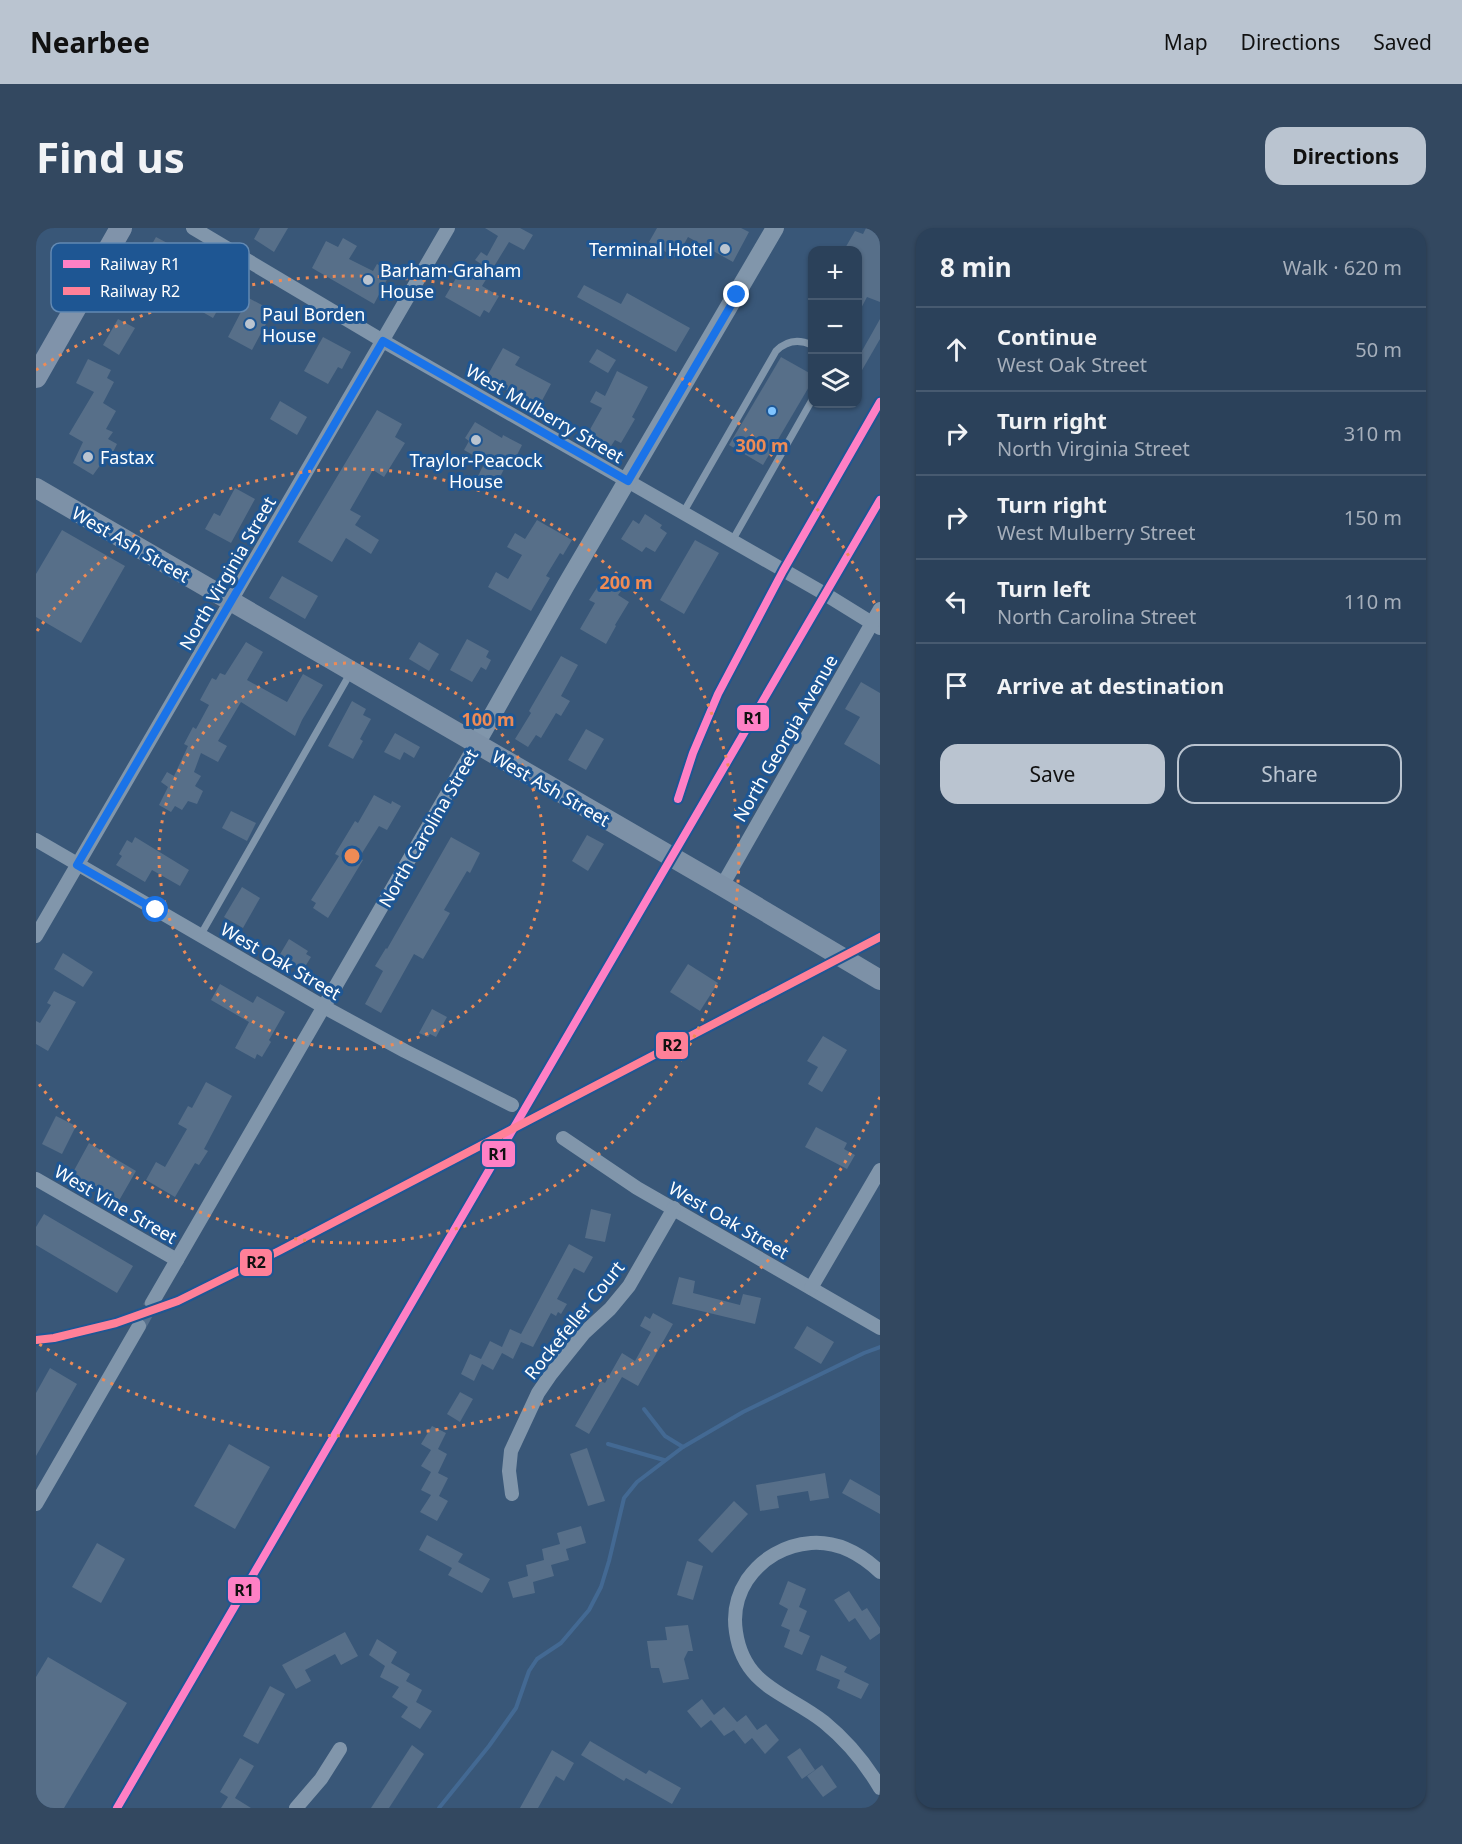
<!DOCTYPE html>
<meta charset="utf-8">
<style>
:root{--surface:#2b415a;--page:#334860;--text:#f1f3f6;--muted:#a6afbb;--line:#475a70;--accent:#bac4d0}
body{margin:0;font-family:"Noto Sans",sans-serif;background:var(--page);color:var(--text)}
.controls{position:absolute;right:18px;top:18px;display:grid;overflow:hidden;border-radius:12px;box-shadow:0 2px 4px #0004}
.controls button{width:54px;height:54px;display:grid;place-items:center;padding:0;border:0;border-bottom:2px solid var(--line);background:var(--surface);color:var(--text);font:30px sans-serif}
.stop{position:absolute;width:18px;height:18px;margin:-14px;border:4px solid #1a73e8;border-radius:50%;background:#fff}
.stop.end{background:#1a73e8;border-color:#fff;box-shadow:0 2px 6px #0008}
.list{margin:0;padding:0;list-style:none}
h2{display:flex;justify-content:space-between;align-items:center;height:78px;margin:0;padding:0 24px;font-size:26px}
h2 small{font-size:20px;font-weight:400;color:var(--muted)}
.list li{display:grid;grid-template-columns:39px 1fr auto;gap:18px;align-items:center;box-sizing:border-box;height:84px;padding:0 24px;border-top:2px solid var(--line)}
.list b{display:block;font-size:22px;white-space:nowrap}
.list p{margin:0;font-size:20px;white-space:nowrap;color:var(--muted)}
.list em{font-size:20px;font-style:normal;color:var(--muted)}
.actions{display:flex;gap:12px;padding:18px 24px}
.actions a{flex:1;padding:14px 0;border:2px solid var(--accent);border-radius:18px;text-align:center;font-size:21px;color:var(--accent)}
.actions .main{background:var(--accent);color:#111}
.icon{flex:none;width:33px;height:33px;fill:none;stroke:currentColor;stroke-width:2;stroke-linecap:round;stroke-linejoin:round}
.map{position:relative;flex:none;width:844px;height:1580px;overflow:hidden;border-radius:18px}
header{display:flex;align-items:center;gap:36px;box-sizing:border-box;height:84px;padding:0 30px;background:var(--accent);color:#111}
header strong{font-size:28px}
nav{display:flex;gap:33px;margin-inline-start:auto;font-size:21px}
.intro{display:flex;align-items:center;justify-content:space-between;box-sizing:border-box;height:144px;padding:0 36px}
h1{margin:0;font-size:42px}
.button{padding:15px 27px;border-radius:18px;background:var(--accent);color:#111;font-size:21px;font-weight:700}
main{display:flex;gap:36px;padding:0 36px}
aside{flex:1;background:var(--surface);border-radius:18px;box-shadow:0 2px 4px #0004}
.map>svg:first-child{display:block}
</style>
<header>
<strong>Nearbee</strong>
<nav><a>Map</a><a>Directions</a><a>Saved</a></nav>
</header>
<div class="intro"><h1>Find us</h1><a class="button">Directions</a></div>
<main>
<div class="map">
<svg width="844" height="1580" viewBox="0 0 844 1580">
<rect width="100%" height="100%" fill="#395778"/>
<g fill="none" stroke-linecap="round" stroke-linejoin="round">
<g stroke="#436993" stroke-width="4">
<path d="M 608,1181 L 629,1208 L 647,1219"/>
<path d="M 572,1216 L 628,1232"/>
<path d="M 403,1580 L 453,1518 L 480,1480 L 493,1443 L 501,1431 L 525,1415 L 553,1382 L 565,1359 L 573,1333 L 588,1270 L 601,1254 L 647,1219 L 707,1184 L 828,1125 L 844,1119"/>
</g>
</g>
<g fill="#576f89">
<path d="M 224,0 L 252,0 L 238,24 L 218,11 Z"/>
<path d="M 449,0 L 484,0 L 497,7 L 488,22 L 473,14 L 446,58 L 463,68 L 453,85 L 448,82 L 444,89 L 409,69 L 423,45 L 435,52 L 445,36 L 439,32 L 445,24 L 451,28 L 462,8 Z"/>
<path d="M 621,0 L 705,0 L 713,4 L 697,34 L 652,9 L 640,30 L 613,14 Z"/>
<path d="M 830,0 L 844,0 L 844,74 L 831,69 L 822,86 L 822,22 L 808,22 L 819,3 L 827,6 Z"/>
<path d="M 120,9 L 148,24 L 137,45 L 145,50 L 140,59 L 103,39 Z"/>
<path d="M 307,10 L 321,18 L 313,31 L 337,43 L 341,36 L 355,44 L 338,76 L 276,40 L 290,13 L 302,19 Z"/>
<path d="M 176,44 L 197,56 L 194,60 L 237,83 L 216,122 L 192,109 L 206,82 L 188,71 L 177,90 L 156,78 Z"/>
<path d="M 548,57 L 585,76 L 591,65 L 654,100 L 640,124 L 541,69 Z"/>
<path d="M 82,91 L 99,100 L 83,127 L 67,117 Z"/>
<path d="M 844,91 L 844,111 L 822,149 L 822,130 Z"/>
<path d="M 287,109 L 315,124 L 306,141 L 302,139 L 292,156 L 268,143 Z"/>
<path d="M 467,120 L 484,129 L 479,137 L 515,156 L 502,180 L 450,150 Z"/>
<path d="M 561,121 L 580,132 L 572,145 L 553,134 Z"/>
<path d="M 745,129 L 777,147 L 777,152 L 727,237 L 693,217 Z"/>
<path d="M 52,131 L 75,142 L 71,150 L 78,154 L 67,175 L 80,183 L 70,201 L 77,204 L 72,211 L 81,216 L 74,230 L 71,228 L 57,247 L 37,235 L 47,214 L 33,206 L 58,164 L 40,155 Z"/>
<path d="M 581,143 L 612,159 L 596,189 L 599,191 L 585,215 L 579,212 L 575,218 L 552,205 L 566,180 L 554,174 L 560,163 L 569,168 Z"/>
<path d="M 244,173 L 271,189 L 261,207 L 234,191 Z"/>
<path d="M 341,182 L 366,196 L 359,209 L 369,215 L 348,249 L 337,242 L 314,282 L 325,288 L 319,297 L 343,312 L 335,326 L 310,310 L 296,334 L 262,314 Z"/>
<path d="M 439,194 L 466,210 L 467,207 L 486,217 L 476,237 L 471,235 L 459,259 L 441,250 L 449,234 L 428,222 L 433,213 L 429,210 Z"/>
<path d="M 199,260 L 219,271 L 195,315 L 169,301 L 178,285 L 184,288 Z"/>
<path d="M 609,286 L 626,297 L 624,300 L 631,305 L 619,324 L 610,319 L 606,324 L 585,311 L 597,292 L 603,296 Z"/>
<path d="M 501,292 L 536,312 L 527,327 L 524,325 L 510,348 L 514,350 L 495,383 L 452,359 L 460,344 L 472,351 L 486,327 L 471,319 L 479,305 L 489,311 Z"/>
<path d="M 26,302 L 89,338 L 45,415 L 0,389 L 0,346 Z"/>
<path d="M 659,312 L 683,325 L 648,386 L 624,372 Z"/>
<path d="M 246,348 L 282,368 L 269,391 L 233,370 Z"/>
<path d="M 566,352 L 585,363 L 582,367 L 593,374 L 579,397 L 580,398 L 570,416 L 544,401 L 559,375 L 553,372 Z"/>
<path d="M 431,411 L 453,423 L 450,429 L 455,432 L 450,442 L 445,439 L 436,454 L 414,442 Z"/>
<path d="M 210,414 L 227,424 L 211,452 L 251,474 L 267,446 L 287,457 L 266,492 L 259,508 L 205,474 L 182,513 L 191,518 L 182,534 L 165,525 L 158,544 L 165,548 L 159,558 L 167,563 L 161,576 L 152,573 L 146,582 L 139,578 L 135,584 L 123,577 L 132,559 L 125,554 L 131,544 L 138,548 L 152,518 L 148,516 L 157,499 L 160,501 L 173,477 L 164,472 L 176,450 L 180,452 L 184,445 L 189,447 Z"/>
<path d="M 383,414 L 403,426 L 393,443 L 373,431 Z"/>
<path d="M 525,428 L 542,437 L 525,468 L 534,473 L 525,488 L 520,485 L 505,510 L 500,507 L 492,519 L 479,511 L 495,485 L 493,483 Z"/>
<path d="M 825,454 L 844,465 L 844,537 L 808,516 L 824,489 L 809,481 Z"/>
<path d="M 316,473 L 330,481 L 327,487 L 335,491 L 324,511 L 327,513 L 317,531 L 292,518 Z"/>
<path d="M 550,501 L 568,511 L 550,542 L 532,532 Z"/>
<path d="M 359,505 L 384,519 L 378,530 L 368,524 L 364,532 L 348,524 Z"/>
<path d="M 338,567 L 355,576 L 356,573 L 365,578 L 351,602 L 343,598 L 323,630 L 327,632 L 292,690 L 277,680 L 280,675 L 275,672 L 303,628 L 299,626 L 319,593 L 322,595 Z"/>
<path d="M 195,583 L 220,595 L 211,613 L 186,600 Z"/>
<path d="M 551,607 L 568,616 L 552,643 L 536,633 Z"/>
<path d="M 99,609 L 153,642 L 144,658 L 116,642 L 109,654 L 80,637 L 86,628 L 83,626 L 91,612 L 96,615 Z"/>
<path d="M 415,609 L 444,625 L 434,645 L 431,643 L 408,682 L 414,685 L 387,731 L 378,726 L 345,785 L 329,776 L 347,743 L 339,738 L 350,720 L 351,721 Z"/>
<path d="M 206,659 L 224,670 L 207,700 L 188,689 Z"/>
<path d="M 253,711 L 272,723 L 270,726 L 275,729 L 267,742 L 243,728 Z"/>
<path d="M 27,725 L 57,744 L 47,759 L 18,741 Z"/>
<path d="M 652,736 L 682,755 L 664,783 L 634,764 Z"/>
<path d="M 184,756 L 217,775 L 221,768 L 249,784 L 233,812 L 235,814 L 226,829 L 221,826 L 219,831 L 199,820 L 213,794 L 175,772 Z"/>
<path d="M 18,763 L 40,774 L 12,823 L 0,816 L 0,793 L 4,795 L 15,777 L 11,775 Z"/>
<path d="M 396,781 L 411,789 L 400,809 L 394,806 L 392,809 L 383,805 Z"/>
<path d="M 787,808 L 811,822 L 786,864 L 772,856 L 782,839 L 771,833 Z"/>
<path d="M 170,854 L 196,868 L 168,921 L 172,923 L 163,937 L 159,935 L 139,969 L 110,952 L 120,934 L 129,939 L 151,901 L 142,896 L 152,878 L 156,880 Z"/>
<path d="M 20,888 L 40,898 L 26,926 L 6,916 Z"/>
<path d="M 780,899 L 811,915 L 808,921 L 819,927 L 811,941 L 769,919 Z"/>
<path d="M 53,915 L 100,943 L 81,976 L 65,966 L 66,964 L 35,948 Z"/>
<path d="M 555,981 L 575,986 L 569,1014 L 549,1010 Z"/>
<path d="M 8,986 L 97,1038 L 81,1065 L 0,1017 L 0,999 Z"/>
<path d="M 533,1016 L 557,1029 L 548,1045 L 538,1040 L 521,1071 L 531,1076 L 525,1086 L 522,1084 L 520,1088 L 515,1085 L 497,1119 L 485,1114 L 477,1131 L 466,1125 L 457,1142 L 446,1136 L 438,1153 L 425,1146 L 434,1126 L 445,1131 L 454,1113 L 466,1119 L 474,1101 L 485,1106 Z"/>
<path d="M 643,1049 L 659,1053 L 657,1065 L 704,1077 L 707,1066 L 725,1070 L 719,1096 L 636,1076 Z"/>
<path d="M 617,1085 L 637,1096 L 602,1158 L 586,1149 L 553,1206 L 539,1198 L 565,1153 L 569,1155 L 586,1125 L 599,1133 L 615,1104 L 604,1098 L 609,1088 L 614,1091 Z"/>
<path d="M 771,1098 L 798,1114 L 785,1136 L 758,1120 Z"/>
<path d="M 14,1140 L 41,1156 L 0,1228 L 0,1165 Z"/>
<path d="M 424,1164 L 437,1171 L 424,1194 L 411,1186 Z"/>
<path d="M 396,1198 L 410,1205 L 402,1221 L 411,1226 L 402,1245 L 412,1250 L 403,1268 L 412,1273 L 401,1293 L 384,1284 L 395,1267 L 385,1262 L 395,1244 L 385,1238 L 395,1222 L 385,1216 Z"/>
<path d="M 193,1216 L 234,1239 L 199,1301 L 158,1278 Z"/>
<path d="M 551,1220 L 569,1273 L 552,1278 L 534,1226 Z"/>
<path d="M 789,1245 L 793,1270 L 774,1273 L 772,1263 L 741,1268 L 743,1280 L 724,1283 L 720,1257 Z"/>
<path d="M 814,1251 L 844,1268 L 844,1286 L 806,1265 Z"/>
<path d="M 698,1273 L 712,1286 L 676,1325 L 662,1312 Z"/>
<path d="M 545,1298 L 550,1315 L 530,1321 L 533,1332 L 515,1337 L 518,1348 L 497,1354 L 499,1365 L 477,1370 L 472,1354 L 492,1348 L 490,1337 L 508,1332 L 506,1321 L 524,1316 L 521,1305 Z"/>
<path d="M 391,1307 L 427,1326 L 422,1334 L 454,1351 L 446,1365 L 412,1347 L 416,1340 L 383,1322 Z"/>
<path d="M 61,1315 L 89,1331 L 65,1375 L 36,1359 Z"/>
<path d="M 651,1333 L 667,1338 L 657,1372 L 641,1367 Z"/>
<path d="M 752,1353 L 770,1361 L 763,1379 L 771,1383 L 763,1403 L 774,1408 L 766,1427 L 748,1419 L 754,1402 L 745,1398 L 752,1381 L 743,1376 Z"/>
<path d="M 813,1363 L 826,1383 L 831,1380 L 844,1400 L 844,1405 L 834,1412 L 819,1390 L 813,1394 L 798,1372 Z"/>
<path d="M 652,1397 L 657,1423 L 652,1423 L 648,1431 L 653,1451 L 627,1455 L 623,1440 L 615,1440 L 611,1413 L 631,1412 L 629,1399 Z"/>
<path d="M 309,1404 L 322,1428 L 305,1437 L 299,1426 L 269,1442 L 275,1453 L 260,1461 L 246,1437 Z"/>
<path d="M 341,1411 L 361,1424 L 355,1435 L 374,1446 L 370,1453 L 386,1462 L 380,1474 L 396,1483 L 384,1501 L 365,1489 L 372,1479 L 356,1469 L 363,1459 L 344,1449 L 349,1438 L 333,1427 Z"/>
<path d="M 785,1427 L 811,1439 L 808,1444 L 833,1456 L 825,1471 L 801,1460 L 804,1452 L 780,1442 Z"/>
<path d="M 12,1429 L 91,1475 L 28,1580 L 0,1580 L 0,1449 Z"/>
<path d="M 234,1458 L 249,1466 L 222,1516 L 207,1508 Z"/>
<path d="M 666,1471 L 678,1487 L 688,1479 L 701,1494 L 710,1487 L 721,1502 L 730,1496 L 743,1512 L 729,1526 L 716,1510 L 709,1516 L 698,1502 L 688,1508 L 675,1492 L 665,1500 L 651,1483 Z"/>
<path d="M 554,1513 L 610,1546 L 613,1542 L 645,1560 L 636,1576 L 590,1550 L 588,1553 L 545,1527 Z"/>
<path d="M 376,1517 L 388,1526 L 353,1580 L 335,1580 Z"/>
<path d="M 764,1520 L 779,1542 L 766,1551 L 751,1529 Z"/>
<path d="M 516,1522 L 538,1535 L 528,1553 L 520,1548 L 502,1580 L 484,1580 Z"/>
<path d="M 204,1530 L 218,1538 L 199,1570 L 215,1580 L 185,1580 L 192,1569 L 184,1564 Z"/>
<path d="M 786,1537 L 801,1559 L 787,1569 L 771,1548 Z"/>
</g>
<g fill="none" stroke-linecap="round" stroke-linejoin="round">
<path stroke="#57708c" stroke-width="14" stroke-dasharray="14 7" stroke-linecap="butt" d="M 103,1098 L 116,1075"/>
<g stroke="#8196ab" stroke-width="7">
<path d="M 647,285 L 740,123 C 751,112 763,111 776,117"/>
<path d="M 696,313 L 776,172"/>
<path d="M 164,708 L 315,444"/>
</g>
<g stroke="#8196ab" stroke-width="14">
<path d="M 157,0 L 347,113 L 789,366 L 844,400"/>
<path d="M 0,612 L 288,779 L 369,823 L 476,877"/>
<path d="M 686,658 L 844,381"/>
<path d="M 0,708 L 412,0"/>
<path d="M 527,910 L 601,960 L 844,1100"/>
<path d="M 0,951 L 141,1032"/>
<path d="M 775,1060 L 844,942"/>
<path d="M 116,1075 L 440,516"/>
<path d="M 476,1266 L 473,1243 L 475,1223 L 502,1165 L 515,1146 L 548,1105 L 574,1081 L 593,1058 L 638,980"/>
<path d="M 0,1276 L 103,1098"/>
<path d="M 844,1344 C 825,1326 803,1313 775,1315 C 749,1317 726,1330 711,1352 C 700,1369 697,1385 700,1404 C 708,1459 751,1465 788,1494 C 810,1512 830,1536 844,1560"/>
<path d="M 260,1580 L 285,1551 L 304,1521"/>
</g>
<path stroke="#8196ab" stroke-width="18" d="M 440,516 L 530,357 L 739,0"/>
<path stroke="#7d91a7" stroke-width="20" d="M 0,260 L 686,658 L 844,752"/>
<path stroke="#8093aa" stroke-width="22" d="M 0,149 L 85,0"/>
<defs>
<g id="rail-1">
<path d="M 642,571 L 657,525 L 682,466 L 747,343 L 844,174"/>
<path d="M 81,1580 L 844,272"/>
</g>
<path id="rail-2" d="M 0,1112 L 18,1110 L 80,1095 L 142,1073 L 243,1023 L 844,709"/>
</defs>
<use href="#rail-1" stroke="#1e5693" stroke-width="12"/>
<use href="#rail-2" stroke="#1e5693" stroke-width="12"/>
<use href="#rail-1" stroke="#ff80c5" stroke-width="8"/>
<use href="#rail-2" stroke="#ff8098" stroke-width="8"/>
</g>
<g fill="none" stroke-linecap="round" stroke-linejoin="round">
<path stroke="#1a73e8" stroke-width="8" d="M 120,682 L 41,637 L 347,113 L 592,253 L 701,67"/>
</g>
<g fill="none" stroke="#ef8b55" stroke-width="3" stroke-dasharray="3 6">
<circle cx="316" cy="628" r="193"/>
<path d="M1 403A387 387 0 1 1 1 853"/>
<path d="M844 869A580 580 0 0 1 0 1114M0 142A580 580 0 0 1 844 387"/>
</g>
<g fill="#bac4d0" stroke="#1e5693" stroke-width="2">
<circle cx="689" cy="21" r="6"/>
<circle cx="332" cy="52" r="6"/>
<circle cx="214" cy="96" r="6"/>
<circle cx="440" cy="212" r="6"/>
<circle cx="52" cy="229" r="6"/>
</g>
<circle fill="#80c4ff" stroke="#1e5693" stroke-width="2" cx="736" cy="183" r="5"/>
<g text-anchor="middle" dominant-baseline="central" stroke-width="6" stroke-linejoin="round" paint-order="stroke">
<g font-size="18" fill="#fff" stroke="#1e5693" text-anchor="start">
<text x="677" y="21" text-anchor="end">Terminal Hotel</text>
<text x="344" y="42">Barham-Graham<tspan x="344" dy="21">House</tspan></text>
<text x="226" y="86">Paul Borden<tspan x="226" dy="21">House</tspan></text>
<text x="64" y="229">Fastax</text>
<text x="440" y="232" text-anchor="middle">Traylor-Peacock<tspan x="440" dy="21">House</tspan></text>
</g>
<g font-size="18" fill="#fff" stroke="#1e5693">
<text transform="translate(509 185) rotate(30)">West Mulberry Street</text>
<text transform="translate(95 316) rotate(30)">West Ash Street</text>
<text transform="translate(191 345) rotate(-60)">North Virginia Street</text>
<text transform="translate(749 510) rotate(-60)">North Georgia Avenue</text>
<text transform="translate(515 560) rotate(30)">West Ash Street</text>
<text transform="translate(392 600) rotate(-60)">North Carolina Street</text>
<text transform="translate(245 733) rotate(30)">West Oak Street</text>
<text transform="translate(80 976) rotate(30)">West Vine Street</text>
<text transform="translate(693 992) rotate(30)">West Oak Street</text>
<text transform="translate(538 1092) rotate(-51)">Rockefeller Court</text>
</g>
</g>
<rect x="15" y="15" width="198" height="69" rx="9" fill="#1e5693" stroke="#6289b3" stroke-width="1.5"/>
<rect x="27" y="32" width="27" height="8" fill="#ff80c5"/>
<rect x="27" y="59" width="27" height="8" fill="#ff8098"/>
<g font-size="16" fill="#fff">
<text x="64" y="42">Railway R1</text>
<text x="64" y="69">Railway R2</text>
</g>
<circle cx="316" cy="628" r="9" fill="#ef8b55" stroke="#1e5693" stroke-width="3"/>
<g font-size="18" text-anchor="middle" font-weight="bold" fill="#ef8b55" stroke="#1e5693" stroke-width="6" stroke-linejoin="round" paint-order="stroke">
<text x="726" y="224">300 m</text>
<text x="590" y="361">200 m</text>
<text x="452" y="498">100 m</text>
</g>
<g stroke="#1e5693" stroke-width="2">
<rect x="700" y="476" width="34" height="28" rx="6" fill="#ff80c5"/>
<rect x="619" y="803" width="34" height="29" rx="6" fill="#ff8098"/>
<rect x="445" y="912" width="35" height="28" rx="6" fill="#ff80c5"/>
<rect x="203" y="1020" width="34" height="29" rx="6" fill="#ff8098"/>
<rect x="191" y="1348" width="34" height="28" rx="6" fill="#ff80c5"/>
</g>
<g font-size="16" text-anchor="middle" font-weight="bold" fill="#111">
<text x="717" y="496">R1</text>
<text x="636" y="823">R2</text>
<text x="462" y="932">R1</text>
<text x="220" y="1040">R2</text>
<text x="208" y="1368">R1</text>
</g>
</svg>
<div class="controls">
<button>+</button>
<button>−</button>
<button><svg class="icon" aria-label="layers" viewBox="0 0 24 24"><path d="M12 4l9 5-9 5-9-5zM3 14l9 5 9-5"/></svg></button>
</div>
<div class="stop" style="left:120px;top:682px"></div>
<div class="stop end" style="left:701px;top:67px"></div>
</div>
<aside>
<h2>8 min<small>Walk · 620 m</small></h2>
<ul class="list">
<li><svg class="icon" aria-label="ahead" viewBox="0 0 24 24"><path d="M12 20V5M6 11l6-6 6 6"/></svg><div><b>Continue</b><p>West Oak Street</p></div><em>50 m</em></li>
<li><svg class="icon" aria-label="right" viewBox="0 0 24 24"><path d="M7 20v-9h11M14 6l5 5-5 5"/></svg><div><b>Turn right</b><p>North Virginia Street</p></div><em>310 m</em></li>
<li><svg class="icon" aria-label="right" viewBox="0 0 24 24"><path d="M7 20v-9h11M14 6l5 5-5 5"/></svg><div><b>Turn right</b><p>West Mulberry Street</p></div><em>150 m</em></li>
<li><svg class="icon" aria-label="left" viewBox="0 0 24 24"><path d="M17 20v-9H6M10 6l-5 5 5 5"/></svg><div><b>Turn left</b><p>North Carolina Street</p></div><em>110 m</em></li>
<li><svg class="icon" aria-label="arrive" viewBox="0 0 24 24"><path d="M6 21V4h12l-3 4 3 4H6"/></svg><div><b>Arrive at destination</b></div></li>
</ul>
<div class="actions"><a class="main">Save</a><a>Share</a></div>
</aside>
</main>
